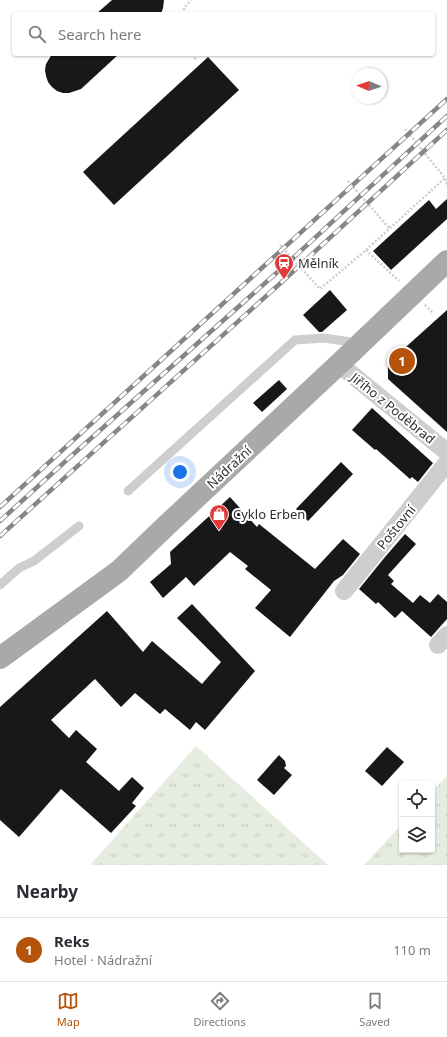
<!DOCTYPE html>
<meta charset="utf-8">
<style>
:root{--surface:#fff;--page:#f2f2f3;--text:#2b2b33;--muted:#7c7c81;--line:#e1e1e2;--accent:#b45309}
body{margin:0;font-family:"Noto Sans",sans-serif;background:var(--page);color:var(--text)}
.controls{position:absolute;right:12px;bottom:12px;display:grid;overflow:hidden;border-radius:4px;box-shadow:0 1px 3px #0004}
.controls button{width:36px;height:36px;display:grid;place-items:center;padding:0;border:0;border-bottom:1px solid var(--line);background:var(--surface);color:var(--text);font:20px sans-serif}
.compass{position:absolute;left:351px;top:68px;width:36px;height:36px;border-radius:50%;background:var(--surface);box-shadow:0 1px 3px #0004;rotate:272deg}
.you{position:absolute;left:180px;top:472px;width:14px;height:14px;margin:-10px;border:3px solid #fff;border-radius:50%;background:#1a73e8;box-shadow:0 0 0 6px #1a73e833}
.badge{display:grid;place-items:center;width:26px;height:26px;border-radius:50%;background:var(--accent);color:#fff;font-size:13px;font-weight:700}
.pin{position:absolute;translate:-50% -50%;border:2px solid #fff;box-shadow:0 1px 4px #0006}
.list{margin:0;padding:0;list-style:none}
h2{display:flex;justify-content:space-between;align-items:center;height:52px;margin:0;padding:0 16px;font-size:17px}
h2 small{font-size:13px;font-weight:400;color:var(--muted)}
.list li{display:grid;grid-template-columns:26px 1fr auto;gap:12px;align-items:center;box-sizing:border-box;height:64px;padding:0 16px;border-top:1px solid var(--line)}
.list b{display:block;font-size:15px;white-space:nowrap}
.list p{margin:0;font-size:13px;white-space:nowrap;color:var(--muted)}
.list em{font-size:13px;font-style:normal;color:var(--muted)}
.icon{flex:none;width:22px;height:22px;fill:none;stroke:currentColor;stroke-width:2;stroke-linecap:round;stroke-linejoin:round}
.map{position:relative;flex:none;width:447px;height:865px;overflow:hidden}
.search{position:absolute;background:var(--surface);box-shadow:0 1px 3px #0004;left:12px;right:12px;top:12px;height:44px;display:flex;align-items:center;gap:10px;box-sizing:border-box;padding:0 14px;border-radius:4px;color:var(--muted);font-size:15px}
.sheet{height:116px;background:var(--surface)}
nav{display:flex;justify-content:space-around;align-items:center;box-sizing:border-box;height:56px;border-top:1px solid var(--line);background:var(--surface);font-size:11px;color:var(--muted)}
nav a{display:grid;justify-items:center;gap:2px}
nav .on{color:var(--accent)}
.map>svg:first-child{display:block}
</style>
<div class="map">
<svg width="447" height="865" viewBox="0 0 447 865">
<defs>
<pattern id="grass-tufts" width="24" height="20" patternUnits="userSpaceOnUse"><rect width="24" height="20" fill="#e6ede0"/><path d="M3 7l-1-3M5 7V3M7 7l1-3M15 17l-1-3M17 17v-4M19 17l1-3" fill="none" stroke="#c6ccc1"/></pattern>
</defs>
<rect width="100%" height="100%" fill="#fff"/>
<g fill="url(#grass-tufts)">
<path d="M 196,746 L 328,865 L 90,865 Z"/>
<path d="M 447,776 L 447,865 L 364,865 L 402,824 L 402,850 L 432,850 L 432,792 Z"/>
</g>
<g fill="#181818">
<path d="M 112,0 L 164,0 L 163,8 L 161,14 L 96,14 Z"/>
<path d="M 52,54 L 119,54 L 81,89 L 69,93 L 63,93 L 57,91 L 52,87 L 48,82 L 46,76 L 45,70 L 46,64 Z"/>
<path d="M 208,57 L 239,90 L 114,205 L 83,172 Z"/>
<path d="M 447,199 L 447,219 L 391,270 L 373,251 L 429,200 L 436,209 Z"/>
<path d="M 330,290 L 347,310 L 322,332 L 319,332 L 303,315 Z"/>
<path d="M 447,310 L 447,432 L 388,379 L 388,363 Z"/>
<path d="M 279,380 L 287,389 L 262,412 L 253,403 Z"/>
<path d="M 372,408 L 433,463 L 418,482 L 412,477 L 410,479 L 376,449 L 375,450 L 352,430 Z"/>
<path d="M 341,462 L 353,474 L 308,521 L 296,509 Z"/>
<path d="M 230,497 L 257,527 L 259,524 L 315,569 L 343,539 L 360,554 L 343,575 L 334,581 L 290,637 L 255,608 L 271,590 L 245,569 L 248,566 L 230,552 L 194,586 L 186,577 L 163,598 L 150,582 L 171,564 L 170,552 Z"/>
<path d="M 405,534 L 416,544 L 388,575 L 394,581 L 391,584 L 413,603 L 420,595 L 430,603 L 438,594 L 447,602 L 447,619 L 431,637 L 402,611 L 395,618 L 378,602 L 376,604 L 359,589 L 385,557 Z"/>
<path d="M 192,604 L 255,671 L 205,730 L 196,722 L 190,730 L 165,709 L 160,714 L 135,693 L 121,707 L 95,679 L 51,720 L 69,738 L 76,730 L 97,749 L 86,762 L 119,791 L 132,777 L 144,788 L 132,803 L 136,806 L 111,833 L 61,789 L 19,837 L 0,820 L 0,707 L 107,611 L 143,652 L 152,641 L 202,684 L 221,662 L 177,618 Z"/>
<path d="M 387,747 L 404,762 L 382,786 L 365,771 Z"/>
<path d="M 279,755 L 285,761 L 286,766 L 284,768 L 292,775 L 274,795 L 257,780 Z"/>
</g>
<g fill="none" stroke-linecap="round" stroke-linejoin="round">
<g stroke="#cecece" stroke-width="2.5" stroke-dasharray="2 2" stroke-linecap="butt">
<path d="M 184,14 L 184,8 L 191,0"/>
<path d="M 193,54 L 196,60"/>
<path d="M 405,129 L 445,178 L 447,185"/>
<path d="M 348,181 L 390,229"/>
<path d="M 280,245 L 320,289 L 366,250 L 445,178"/>
<path d="M 366,250 L 399,281"/>
<path d="M 425,305 L 433,313"/>
</g>
<g stroke="#cecece" stroke-width="9">
<path d="M 128,491 L 295,340 L 324,338 L 358,343"/>
<path d="M 0,585 L 19,568 L 34,561 L 79,526"/>
</g>
<g stroke="#cecece" stroke-width="18">
<path d="M 339,364 L 447,452"/>
<path d="M 344,591 L 447,463"/>
<path d="M 438,645 L 447,635"/>
</g>
<path stroke="#a9a9a9" stroke-width="22" d="M 0,658 L 119,571 L 168,524 L 339,364 L 447,261"/>
<defs>
<g id="rail">
<path d="M 0,507 L 447,99"/>
<path d="M 0,521 L 69,458 L 292,259 L 447,116"/>
<path d="M 0,536 L 284,280 L 447,130"/>
</g>
</defs>
<use href="#rail" stroke="#868686" stroke-width="4.5"/>
<use href="#rail" stroke="#fff" stroke-width="3" stroke-dasharray="9" stroke-linecap="butt"/>
</g>
<defs>
<symbol id="station-pin" viewBox="-11 -11 22 30"><path d="M0 17L-7.5 6A9.5 9.5 0 1 1 7.5 6Z" fill="#e2393b" stroke="#fff"/><path d="M-3-6H3Q5-6 5-4V2Q5 4 3 4L4.5 6H3L1.5 4h-3L-3 6H-4.5L-3 4Q-5 4-5 2V-4Q-5-6-3-6ZM-3.5-4v3h7v-3ZM-3.5 1v1.5H-2V1ZM2 1v1.5H3.5V1Z" fill="#fff"/></symbol>
<symbol id="shop-pin" viewBox="-11 -11 22 30"><path d="M0 17L-7.5 6A9.5 9.5 0 1 1 7.5 6Z" fill="#e2393b" stroke="#fff"/><path d="M-5-2.5h2.3a2.7 3.5 0 0 1 5.4 0H5L5.5 6h-11ZM-1.5-2.5h3a1.5 2.3 0 0 0-3 0Z" fill="#fff"/></symbol>
</defs>
<g fill-rule="evenodd">
<use href="#station-pin" x="273" y="252" width="22" height="30"/>
<use href="#shop-pin" x="208" y="503" width="22" height="30"/>
</g>
<g text-anchor="middle" dominant-baseline="central" stroke-width="4" stroke-linejoin="round" paint-order="stroke">
<g font-size="13" fill="#313131" stroke="#fff" text-anchor="start">
<text x="298" y="263">Mělník</text>
<text x="233" y="514">Cyklo Erben</text>
</g>
<g font-size="13" fill="#313131" stroke="#fff">
<text transform="translate(393 408) rotate(39)">Jiřího z Poděbrad</text>
<text transform="translate(229 467) rotate(-43)">Nádražní</text>
<text transform="translate(396 527) rotate(-51)">Poštovní</text>
</g>
</g>
</svg>
<div class="controls">
<button><svg class="icon" aria-label="locate" viewBox="0 0 24 24"><circle cx="12" cy="12" r="6"/><path d="M12 2v4M12 18v4M2 12h4M18 12h4"/></svg></button>
<button><svg class="icon" aria-label="layers" viewBox="0 0 24 24"><path d="M12 4l9 5-9 5-9-5zM3 14l9 5 9-5"/></svg></button>
</div>
<svg class="compass" viewBox="-18 -18 36 36"><path d="M0-13l5 13h-10z" fill="#e53935"/><path d="M0 13l5-13h-10z" fill="#7c7c81"/></svg>
<div class="you"></div>
<div class="pin badge" style="left:402px;top:361px">1</div>
<div class="search"><svg class="icon" aria-label="search" viewBox="0 0 24 24"><circle cx="10" cy="10" r="6"/><path d="M15 15l6 6"/></svg>Search here</div>
</div>
<section class="sheet">
<h2>Nearby<small></small></h2>
<ul class="list">
<li><span class="badge">1</span><div><b>Reks</b><p>Hotel · Nádražní</p></div><em>110 m</em></li>
</ul>
</section>
<nav>
<a class="on"><svg class="icon" aria-label="map" viewBox="0 0 24 24"><path d="M3 6l6-2 6 2 6-2v14l-6 2-6-2-6 2zM9 4v14M15 6v14"/></svg>Map</a>
<a><svg class="icon" aria-label="directions" viewBox="0 0 24 24"><path d="M12 3l9 9-9 9-9-9zM9 14v-3h6M13 9l2 2-2 2"/></svg>Directions</a>
<a><svg class="icon" aria-label="saved" viewBox="0 0 24 24"><path d="M7 4h10v16l-5-4-5 4z"/></svg>Saved</a>
</nav>
